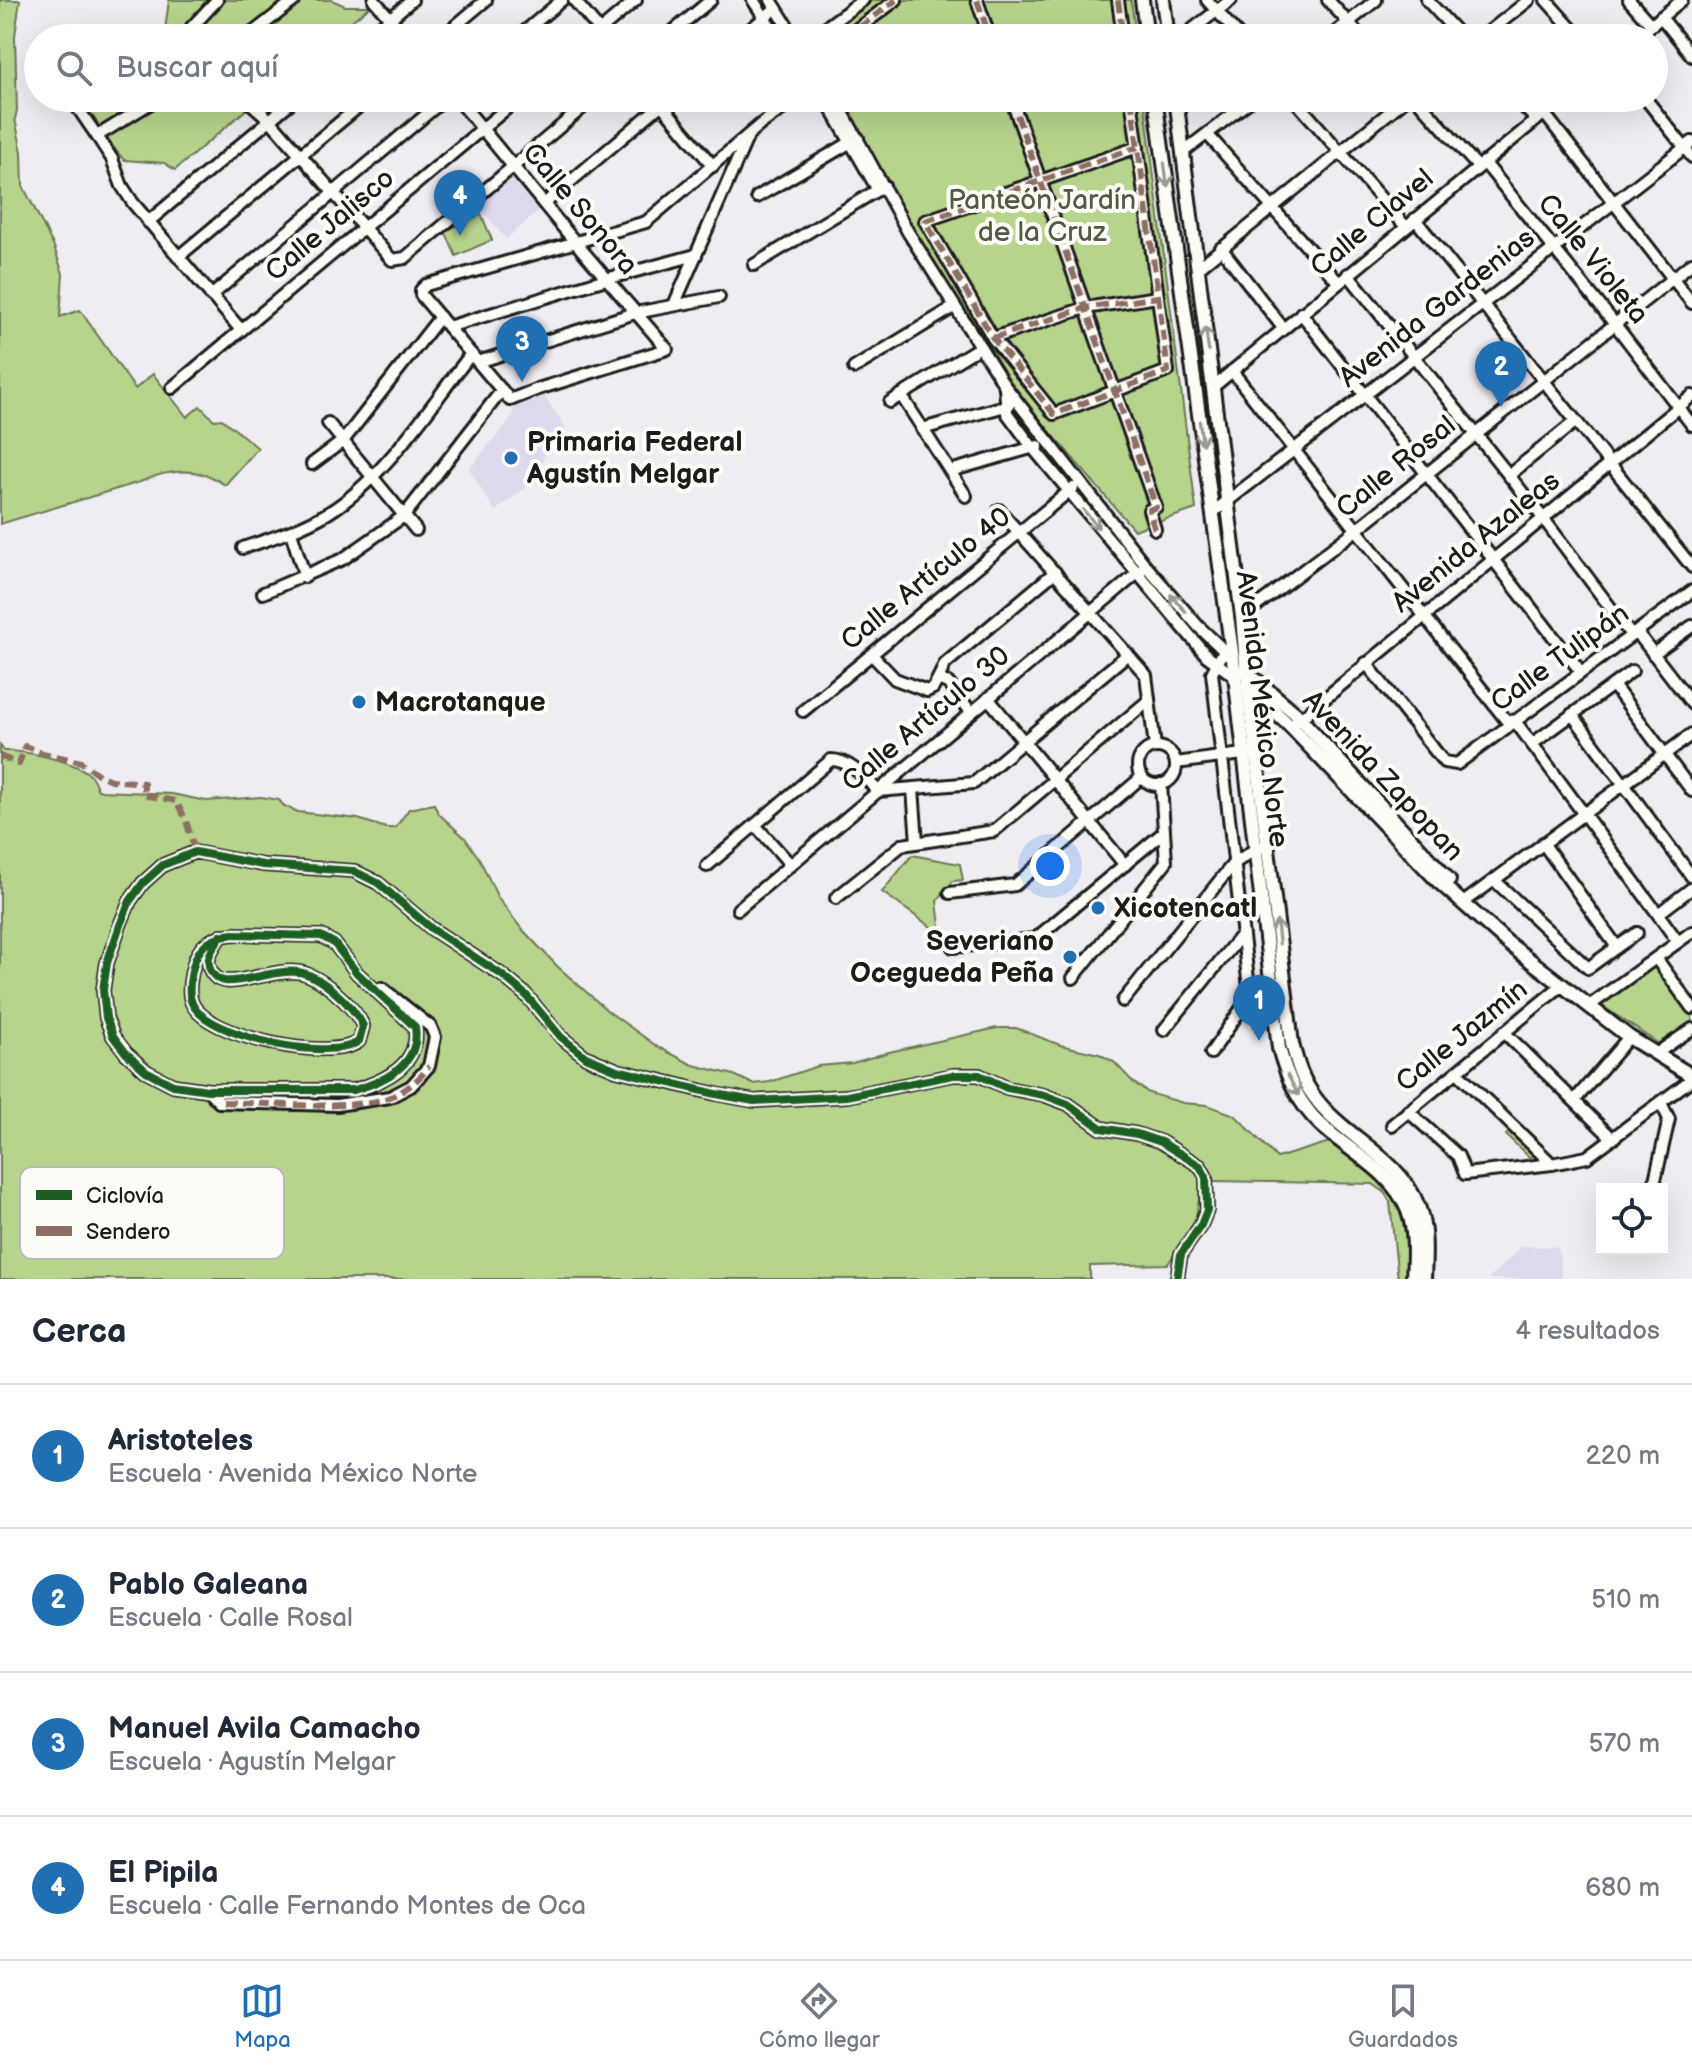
<!DOCTYPE html>
<html lang="es">
<meta charset="utf-8">
<style>
:root{--surface:#fff;--page:#f2f2f3;--text:#1f2937;--muted:#747a83;--line:#e0e1e3;--accent:#1f6fb2}
body{margin:0;font-family:"Balsamiq Sans",sans-serif;background:var(--page);color:var(--text)}
.controls{position:absolute;right:24px;bottom:24px;display:grid;overflow:hidden;border-radius:0px;box-shadow:0 8px 32px #0002}
.controls button{width:72px;height:72px;display:grid;place-items:center;padding:0;border:0;border-bottom:2px solid var(--line);background:var(--surface);color:var(--text);font:40px sans-serif}
.you{position:absolute;left:1050px;top:866px;width:28px;height:28px;margin:-20px;border:6px solid #fff;border-radius:50%;background:#1a73e8;box-shadow:0 0 0 12px #1a73e833}
.badge{display:grid;place-items:center;width:52px;height:52px;border-radius:50%;background:var(--accent);color:#fff;font-size:26px;font-weight:700}
.pin{position:absolute;translate:-50% -66px;filter:drop-shadow(0 2px 4px #0008)}
.pin::after{content:'';position:absolute;top:42px;width:28px;height:24px;background:inherit;clip-path:polygon(0 0,100% 0,50% 100%)}
.list{margin:0;padding:0;list-style:none}
h2{display:flex;justify-content:space-between;align-items:center;height:104px;margin:0;padding:0 32px;font-size:34px}
h2 small{font-size:26px;font-weight:400;color:var(--muted)}
.list li{display:grid;grid-template-columns:52px 1fr auto;gap:24px;align-items:center;box-sizing:border-box;height:144px;padding:0 32px;border-top:2px solid var(--line)}
.list b{display:block;font-size:30px;white-space:nowrap}
.list p{margin:0;font-size:26px;white-space:nowrap;color:var(--muted)}
.list em{font-size:26px;font-style:normal;color:var(--muted)}
.icon{flex:none;width:44px;height:44px;fill:none;stroke:currentColor;stroke-width:2;stroke-linecap:round;stroke-linejoin:round}
.map{position:relative;flex:none;width:1692px;height:1279px;overflow:hidden}
.search{position:absolute;background:var(--surface);box-shadow:0 8px 32px #0002;left:24px;right:24px;top:24px;height:88px;display:flex;align-items:center;gap:20px;box-sizing:border-box;padding:0 28px;border-radius:44px;color:var(--muted);font-size:30px}
.sheet{height:680px;background:var(--surface)}
nav{display:flex;justify-content:space-around;align-items:center;box-sizing:border-box;height:112px;border-top:2px solid var(--line);background:var(--surface);font-size:22px;color:var(--muted)}
nav a{display:grid;justify-items:center;gap:4px}
nav .on{color:var(--accent)}
.map>svg:first-child{display:block}
</style>
<div class="map">
<svg width="1692" height="1279" viewBox="0 0 1692 1279">
<rect width="100%" height="100%" fill="#efecf2"/>
<filter id="ink" filterUnits="userSpaceOnUse"><feTurbulence type="fractalNoise" baseFrequency=".0125" numOctaves="2"/><feDisplacementMap in="SourceGraphic" scale="16" xChannelSelector="R" yChannelSelector="G"/><feConvolveMatrix kernelMatrix="1 2 1 2 8 2 1 2 1" color-interpolation-filters="sRGB"/></filter>
<g filter="url(#ink)">
<g fill="#ded9ec">
<path d="M 517,166 L 549,202 L 506,239 L 475,202 Z"/>
<path d="M 541,391 L 566,428 L 547,447 L 537,479 L 495,511 L 469,469 L 513,416 L 514,400 Z"/>
<path d="M 1522,1246 L 1558,1247 L 1562,1279 L 1489,1279 Z"/>
</g>
<g fill="#b7d48d" stroke="#6a7854" stroke-width="2">
<path d="M 0,0 L 20,0 L 15,36 L 17,110 L 15,119 L 22,152 L 23,186 L 54,247 L 63,274 L 60,317 L 80,310 L 135,389 L 153,374 L 187,417 L 200,406 L 214,420 L 222,419 L 258,448 L 225,485 C 199,466 168,469 140,482 L 0,524 Z"/>
<path d="M 169,0 L 332,0 L 345,6 L 370,6 L 331,38 L 150,38 L 165,30 Z"/>
<path d="M 873,0 L 1131,0 L 1136,38 L 821,38 Z"/>
<path d="M 81,98 L 260,98 L 175,170 L 164,163 L 124,160 L 108,140 Z"/>
<path d="M 839,98 L 1144,98 L 1196,509 L 1134,530 L 1009,383 L 914,231 Z"/>
<path d="M 481,214 L 492,240 L 456,256 L 445,231 Z"/>
<path d="M 0,745 L 4,751 C 23,750 74,761 89,774 C 94,778 95,784 98,790 L 102,791 L 172,794 L 206,801 L 261,797 L 279,800 L 284,806 L 298,812 L 358,819 L 386,828 L 395,828 L 409,809 L 434,804 L 438,813 L 465,838 L 480,860 L 498,898 L 521,928 L 557,966 L 609,1012 L 658,1047 L 693,1065 L 734,1075 L 753,1084 L 770,1082 L 818,1066 L 853,1063 L 889,1052 L 997,1028 L 1016,1028 L 1060,1045 L 1099,1054 L 1114,1062 L 1134,1083 L 1149,1093 L 1183,1103 L 1207,1105 L 1235,1115 L 1277,1158 L 1340,1139 L 1395,1195 L 1406,1220 L 1408,1279 L 1398,1279 L 1390,1202 L 1384,1192 L 1373,1184 L 1215,1181 L 1202,1183 L 1195,1221 L 1168,1264 L 1090,1266 L 1090,1279 L 0,1279 Z"/>
<path d="M 912,855 L 960,864 L 963,880 L 953,881 L 937,901 L 941,934 L 882,892 Z"/>
<path d="M 1654,965 L 1692,1016 L 1692,1023 L 1662,1046 L 1601,1005 Z"/>
<path d="M 1518,1122 L 1542,1145 L 1530,1158 L 1506,1135 Z"/>
</g>
<g fill="none" stroke-linecap="round" stroke-linejoin="round">
<defs>
<g id="minor">
<path d="M 374,0 L 407,38"/>
<path d="M 574,0 L 606,38"/>
<path d="M 753,0 L 778,38"/>
<path d="M 771,0 L 795,38"/>
<path d="M 977,0 L 990,38"/>
<path d="M 1118,0 L 1123,38"/>
<path d="M 1207,0 L 1241,38"/>
<path d="M 1328,0 L 1362,38"/>
<path d="M 1427,0 L 1462,38"/>
<path d="M 1546,0 L 1580,38"/>
<path d="M 1629,0 L 1651,25"/>
<path d="M 1661,17 L 1692,56"/>
<path d="M 194,38 L 191,28 L 217,0"/>
<path d="M 246,38 L 295,0"/>
<path d="M 367,38 L 412,0"/>
<path d="M 441,38 L 486,0"/>
<path d="M 517,38 L 562,0"/>
<path d="M 591,38 L 636,0"/>
<path d="M 665,38 L 711,0"/>
<path d="M 740,38 L 776,8"/>
<path d="M 811,38 L 863,0"/>
<path d="M 845,38 L 896,0"/>
<path d="M 1181,38 L 1231,0"/>
<path d="M 1329,38 L 1376,0"/>
<path d="M 1481,38 L 1529,0"/>
<path d="M 1636,38 L 1682,0"/>
<path d="M 71,98 L 97,136"/>
<path d="M 159,98 L 97,136 L 112,159 L 122,186 L 133,203 L 241,330"/>
<path d="M 245,98 L 270,120 L 392,260 L 405,258 L 594,98"/>
<path d="M 457,98 L 575,242 L 667,349 L 538,389 L 510,400 L 421,295 L 421,290 L 426,285 L 646,222 L 761,124 L 798,98"/>
<path d="M 656,98 L 713,166"/>
<path d="M 825,98 L 878,190"/>
<path d="M 835,98 L 908,232 L 1005,386 L 1146,566 L 1198,626 L 1233,659"/>
<path d="M 1011,98 L 1156,507 L 1149,510 L 1155,529"/>
<path d="M 1131,98 C 1144,189 1156,280 1168,371 L 1054,414 L 993,338 L 925,221 L 1138,147"/>
<path d="M 1293,98 L 1406,227"/>
<path d="M 1416,98 L 1478,167"/>
<path d="M 1516,98 L 1536,120"/>
<path d="M 1645,98 L 1692,157"/>
<path d="M 1544,113 L 1692,303"/>
<path d="M 1208,135 L 1338,282"/>
<path d="M 1183,152 L 1254,98"/>
<path d="M 1484,162 L 1614,323 L 1692,425"/>
<path d="M 757,197 L 858,138"/>
<path d="M 544,204 L 669,98"/>
<path d="M 1415,219 L 1692,567"/>
<path d="M 148,222 L 296,98"/>
<path d="M 1221,248 L 1283,328"/>
<path d="M 178,257 L 369,98"/>
<path d="M 754,265 L 884,186"/>
<path d="M 1198,268 L 1407,98"/>
<path d="M 1348,274 L 1543,518 L 1631,635 L 1639,635 L 1692,704"/>
<path d="M 211,296 L 446,98"/>
<path d="M 674,305 L 747,138"/>
<path d="M 1301,313 L 1581,672"/>
<path d="M 448,327 L 606,279 L 696,255"/>
<path d="M 993,338 L 1085,308 L 1158,297"/>
<path d="M 478,362 L 635,313 L 719,297"/>
<path d="M 854,368 L 954,307"/>
<path d="M 1232,371 L 1506,720 L 1515,721 L 1658,914 L 1692,888"/>
<path d="M 1213,387 L 1563,98"/>
<path d="M 172,388 L 519,98"/>
<path d="M 1005,388 L 1007,413 L 1033,448 L 1207,656 L 1234,676"/>
<path d="M 901,395 L 966,496"/>
<path d="M 890,402 L 980,347"/>
<path d="M 328,423 L 416,530"/>
<path d="M 922,429 L 1009,405"/>
<path d="M 312,464 L 343,441 L 440,317"/>
<path d="M 950,471 L 1038,446"/>
<path d="M 1509,475 L 1576,421"/>
<path d="M 999,510 L 1146,675 L 1155,747"/>
<path d="M 1212,513 L 1692,142"/>
<path d="M 291,532 L 305,577"/>
<path d="M 243,548 C 272,538 301,529 328,513 C 384,479 430,406 471,354"/>
<path d="M 263,593 L 343,559 L 404,516 L 502,390"/>
<path d="M 1242,617 L 1356,530 L 1692,263"/>
<path d="M 1224,651 L 1212,673 L 1250,996 L 1274,1011 L 1280,1010"/>
<path d="M 1653,654 L 1692,626"/>
<path d="M 872,655 L 895,679 L 927,691 L 933,688 L 938,679 L 948,683 L 971,712"/>
<path d="M 1366,663 L 1444,762 L 1457,764 L 1692,591"/>
<path d="M 938,679 L 945,664 L 1055,572"/>
<path d="M 1613,685 L 1692,791"/>
<path d="M 988,698 L 1125,865"/>
<path d="M 803,711 L 1073,488"/>
<path d="M 1572,714 L 1692,877"/>
<path d="M 1295,723 L 1692,396"/>
<path d="M 1532,744 L 1632,671"/>
<circle cx="1157" cy="766" r="19"/>
<path d="M 1176,763 L 1250,753"/>
<path d="M 913,789 L 917,842"/>
<path d="M 755,825 L 791,865"/>
<path d="M 707,866 L 831,760 C 850,760 866,779 878,791 L 974,783 L 1128,654"/>
<path d="M 1494,880 L 1588,968 L 1617,947 L 1543,843"/>
<path d="M 950,893 L 1015,885 L 1142,777"/>
<path d="M 836,898 L 902,845 L 994,831 L 1149,700"/>
<path d="M 1463,903 L 1692,734"/>
<path d="M 738,909 L 1146,566"/>
<path d="M 1658,914 L 1678,942"/>
<path d="M 221,935 C 217,942 211,950 209,957 C 207,968 213,979 224,981 C 240,984 275,969 298,972 C 319,974 354,1006 363,1026 L 359,1041 C 332,1063 206,1037 192,1003 C 187,992 191,972 195,960 C 202,942 215,936 233,934 L 321,936 L 334,943 L 357,973 L 415,1027 C 421,1065 383,1082 354,1090 L 208,1090 L 173,1085 L 146,1071 L 126,1053 L 113,1036 L 106,1018 L 103,990 L 107,963 L 120,925 L 130,901 L 143,883 L 163,865 L 195,852 L 263,865 L 354,871 L 378,883 L 432,929 L 502,975 L 526,995 L 561,1037 L 586,1057 L 617,1070 L 716,1094 L 754,1101 L 847,1096 L 953,1075 L 979,1075 L 1007,1088 L 1044,1095 L 1068,1104 L 1101,1128 L 1137,1134 L 1161,1142 L 1200,1166 L 1206,1177 L 1207,1210 L 1201,1225 L 1181,1254 L 1177,1279"/>
<path d="M 953,947 L 1035,939 L 1164,832"/>
<path d="M 1617,947 L 1637,933"/>
<path d="M 1656,958 L 1692,1008"/>
<path d="M 1073,978 L 1166,862 L 1161,784"/>
<path d="M 1123,1001 L 1233,864 L 1257,848 L 1262,847"/>
<path d="M 1589,1006 L 1692,932"/>
<path d="M 1164,1030 L 1242,934"/>
<path d="M 1504,1032 L 1613,1139"/>
<path d="M 1211,1053 L 1250,996"/>
<path d="M 1657,1053 L 1692,1029"/>
<path d="M 1457,1072 L 1552,1164"/>
<path d="M 208,1090 L 219,1102 L 337,1105 L 390,1097 L 411,1086 L 429,1066 L 435,1037 L 431,1027 L 382,988"/>
<path d="M 1575,1100 L 1629,1037"/>
<path d="M 1408,1111 L 1458,1156 L 1465,1174 L 1552,1164 L 1587,1157 L 1692,1079"/>
<path d="M 1392,1125 L 1562,985"/>
<path d="M 1653,1189 L 1669,1119 L 1661,1103"/>
</g>
<g id="major">
<path d="M 1142,0 L 1147,38"/>
<path d="M 1163,0 L 1168,38"/>
<path d="M 1155,98 L 1233,659 L 1279,1048 C 1287,1077 1298,1103 1320,1124 C 1349,1152 1393,1171 1408,1211 C 1416,1232 1414,1257 1413,1279"/>
<path d="M 1176,98 L 1242,617 L 1248,687 L 1292,1044 C 1297,1063 1302,1080 1313,1095 C 1342,1137 1399,1156 1418,1206 C 1427,1230 1425,1254 1424,1279"/>
<path d="M 1244,670 L 1295,713 L 1449,880"/>
<path d="M 1248,687 L 1290,726 L 1438,881 L 1509,944 L 1629,1037 L 1692,1076"/>
</g>
</defs>
<use href="#minor" stroke="#1c1c1c" stroke-width="16"/>
<use href="#major" stroke="#1c1c1c" stroke-width="18"/>
<use href="#minor" stroke="#fdfcf7" stroke-width="10"/>
<use href="#major" stroke="#fdfcf7" stroke-width="12"/>
<g stroke="#8d6e63" stroke-width="6" stroke-dasharray="12 6" stroke-linecap="butt">
<path d="M 977,0 L 990,38"/>
<path d="M 1118,0 L 1123,38"/>
<path d="M 845,38 L 896,0"/>
<path d="M 1011,98 L 1156,507 L 1149,510 L 1155,529"/>
<path d="M 1131,98 C 1144,189 1156,280 1168,371 L 1054,414 L 993,338 L 925,221 L 1138,147"/>
<path d="M 993,338 L 1085,308 L 1158,297"/>
<path d="M 0,756 L 19,764 L 25,746 L 43,753 L 81,762 L 99,775 L 111,780 L 144,783 L 144,795 L 176,801 L 186,820 L 195,852"/>
<path d="M 223,1102 C 267,1103 352,1112 390,1097 C 406,1091 419,1080 429,1066"/>
</g>
<defs>
<path id="cycleway" d="M 221,935 C 217,942 211,950 209,957 C 207,968 213,979 224,981 C 240,984 275,969 298,972 C 319,974 354,1006 363,1026 L 359,1041 C 332,1063 206,1037 192,1003 C 187,992 191,972 195,960 C 202,942 215,936 233,934 L 321,936 L 334,943 L 357,973 L 415,1027 C 421,1065 383,1082 354,1090 L 208,1090 L 173,1085 L 146,1071 L 126,1053 L 113,1036 L 106,1018 L 103,990 L 107,963 L 120,925 L 130,901 L 143,883 L 163,865 L 195,852 L 263,865 L 354,871 L 378,883 L 432,929 L 502,975 L 526,995 L 561,1037 L 586,1057 L 617,1070 L 716,1094 L 754,1101 L 847,1096 L 953,1075 L 979,1075 L 1007,1088 L 1044,1095 L 1068,1104 L 1101,1128 L 1137,1134 L 1161,1142 L 1200,1166 L 1206,1177 L 1207,1210 L 1201,1225 L 1181,1254 L 1177,1279"/>
</defs>
<use href="#cycleway" stroke="#fdfcf7" stroke-width="13"/>
<use href="#cycleway" stroke="#1b5e20" stroke-width="8"/>
</g>
<defs><path id="oneway-shaft" d="M-6 0H5M1.5-3L5.5 0L1.5 3" fill="none" stroke-width="1.6" stroke-linecap="round" stroke-linejoin="round" transform="scale(2)"/></defs>
<g stroke="#989794">
<use href="#oneway-shaft" transform="translate(1166 175) rotate(82)"/>
<use href="#oneway-shaft" transform="translate(1207 339) rotate(-98)"/>
<use href="#oneway-shaft" transform="translate(1201 433) rotate(82)"/>
<use href="#oneway-shaft" transform="translate(1091 519) rotate(50)"/>
<use href="#oneway-shaft" transform="translate(1178 603) rotate(-131)"/>
<use href="#oneway-shaft" transform="translate(1278 932) rotate(-96)"/>
<use href="#oneway-shaft" transform="translate(1293 1085) rotate(62)"/>
</g>
</g>
<g fill="#1f6fb2" stroke="#fdfcf7" stroke-width="3">
<circle cx="511" cy="458" r="8"/>
<circle cx="359" cy="702" r="8"/>
<circle cx="1098" cy="908" r="8"/>
<circle cx="1070" cy="957" r="8"/>
</g>
<g text-anchor="middle" dominant-baseline="central" stroke-width="8" stroke-linejoin="round" paint-order="stroke">
<g font-size="28" fill="#525c44" stroke="#fdfcf7">
<text x="1042" y="200">Panteón Jardín<tspan x="1042" dy="32">de la Cruz</tspan></text>
</g>
<g font-size="28" fill="#1c1c1c" stroke="#fdfcf7">
<text transform="translate(580 209) rotate(50)">Calle Sonora</text>
<text transform="translate(1372 223) rotate(-40)">Calle Clavel</text>
<text transform="translate(330 225) rotate(-40)">Calle Jalisco</text>
<text transform="translate(1593 259) rotate(51)">Calle Violeta</text>
<text transform="translate(1437 308) rotate(-38)">Avenida Gardenias</text>
<text transform="translate(1396 467) rotate(-39)">Calle Rosal</text>
<text transform="translate(1476 542) rotate(-39)">Avenida Azaleas</text>
<text transform="translate(926 579) rotate(-39)">Calle Artículo 40</text>
<text transform="translate(1560 658) rotate(-36)">Calle Tulipán</text>
<text transform="translate(1262 709) rotate(83)">Avenida México Norte</text>
<text transform="translate(926 719) rotate(-40)">Calle Artículo 30</text>
<text transform="translate(1383 776) rotate(47)">Avenida Zapopan</text>
<text transform="translate(1462 1036) rotate(-39)">Calle Jazmín</text>
</g>
<g font-size="28" font-weight="bold" fill="#1c1c1c" stroke="#fdfcf7" text-anchor="start">
<text x="527" y="442">Primaria Federal<tspan x="527" dy="32">Agustín Melgar</tspan></text>
<text x="375" y="702">Macrotanque</text>
<text x="1114" y="908">Xicotencatl</text>
<text x="1054" y="941" text-anchor="end">Severiano<tspan x="1054" dy="32">Ocegueda Peña</tspan></text>
</g>
</g>
<rect x="20" y="1167" width="264" height="92" rx="12" fill="#fdfcf7" stroke="#bab9b5" stroke-width="2"/>
<rect x="36" y="1190" width="36" height="10" fill="#1b5e20"/>
<rect x="36" y="1226" width="36" height="10" fill="#8d6e63"/>
<g font-size="22" fill="#1c1c1c">
<text x="86" y="1203">Ciclovía</text>
<text x="86" y="1239">Sendero</text>
</g>
</svg>
<div class="controls">
<button><svg class="icon" aria-label="locate" viewBox="0 0 24 24"><circle cx="12" cy="12" r="6"/><path d="M12 2v4M12 18v4M2 12h4M18 12h4"/></svg></button>
</div>
<div class="you"></div>
<div class="pin badge" style="left:1259px;top:1041px">1</div>
<div class="pin badge" style="left:1501px;top:407px">2</div>
<div class="pin badge" style="left:522px;top:382px">3</div>
<div class="pin badge" style="left:460px;top:236px">4</div>
<div class="search"><svg class="icon" aria-label="search" viewBox="0 0 24 24"><circle cx="10" cy="10" r="6"/><path d="M15 15l6 6"/></svg>Buscar aquí</div>
</div>
<section class="sheet">
<h2>Cerca<small>4 resultados</small></h2>
<ul class="list">
<li><span class="badge">1</span><div><b>Aristoteles</b><p>Escuela · Avenida México Norte</p></div><em>220 m</em></li>
<li><span class="badge">2</span><div><b>Pablo Galeana</b><p>Escuela · Calle Rosal</p></div><em>510 m</em></li>
<li><span class="badge">3</span><div><b>Manuel Avila Camacho</b><p>Escuela · Agustín Melgar</p></div><em>570 m</em></li>
<li><span class="badge">4</span><div><b>El Pipila</b><p>Escuela · Calle Fernando Montes de Oca</p></div><em>680 m</em></li>
</ul>
</section>
<nav>
<a class="on"><svg class="icon" aria-label="map" viewBox="0 0 24 24"><path d="M3 6l6-2 6 2 6-2v14l-6 2-6-2-6 2zM9 4v14M15 6v14"/></svg>Mapa</a>
<a><svg class="icon" aria-label="directions" viewBox="0 0 24 24"><path d="M12 3l9 9-9 9-9-9zM9 14v-3h6M13 9l2 2-2 2"/></svg>Cómo llegar</a>
<a><svg class="icon" aria-label="saved" viewBox="0 0 24 24"><path d="M7 4h10v16l-5-4-5 4z"/></svg>Guardados</a>
</nav>
